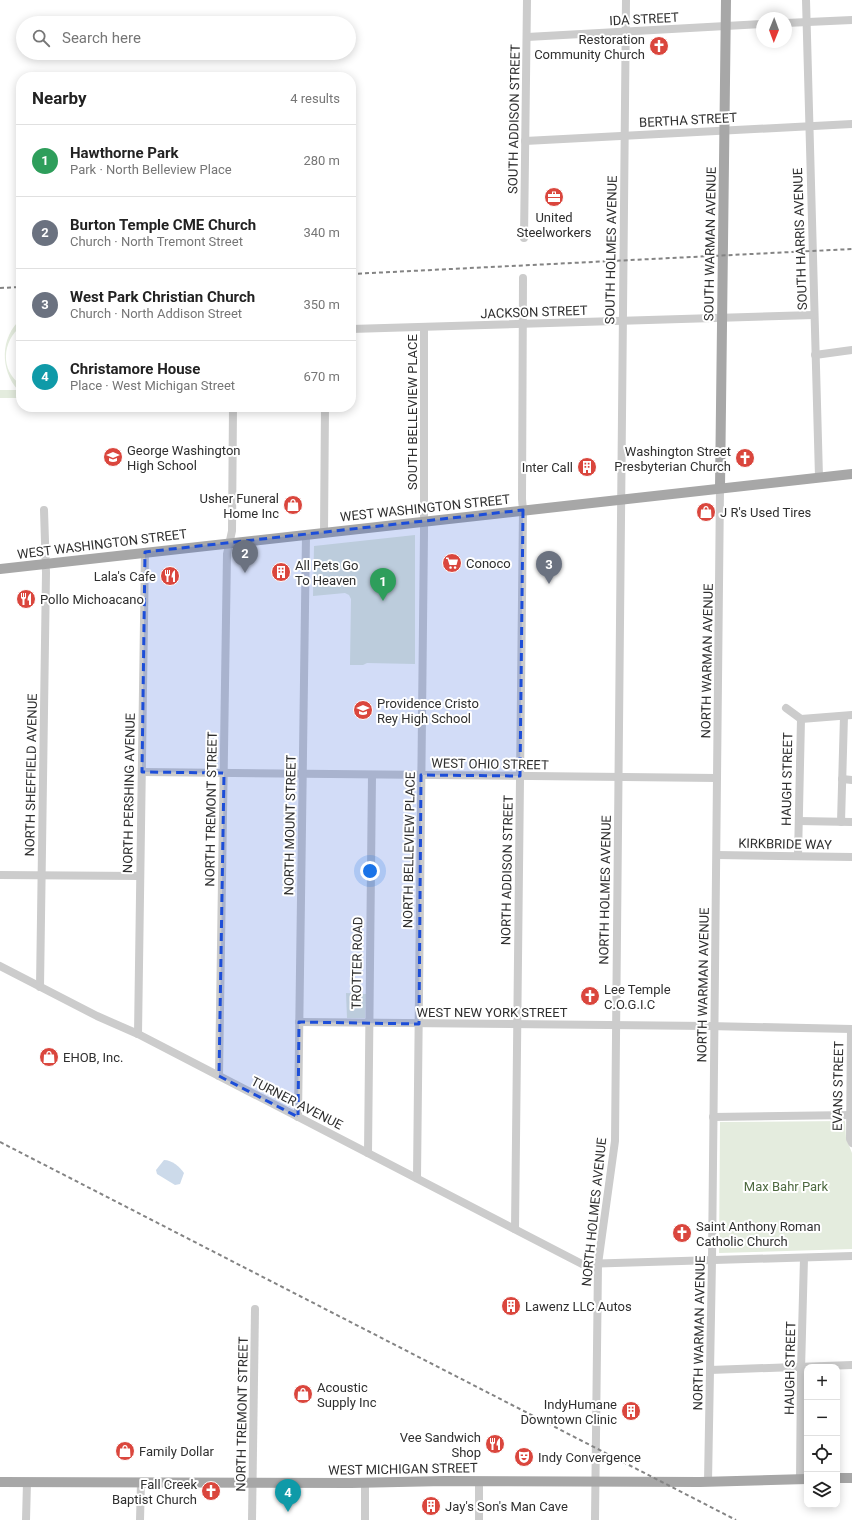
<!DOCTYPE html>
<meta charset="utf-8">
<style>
:root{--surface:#fff;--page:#f6f6f6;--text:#222;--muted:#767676;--line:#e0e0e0;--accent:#d93025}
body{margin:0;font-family:Roboto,sans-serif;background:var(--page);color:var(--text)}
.controls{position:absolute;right:12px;bottom:12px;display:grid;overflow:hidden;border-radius:8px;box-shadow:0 2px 10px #0003}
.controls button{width:36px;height:36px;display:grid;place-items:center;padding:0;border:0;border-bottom:1px solid var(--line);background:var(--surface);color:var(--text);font:20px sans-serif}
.compass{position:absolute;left:756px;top:12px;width:36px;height:36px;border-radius:50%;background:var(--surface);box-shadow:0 2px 10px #0003;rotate:181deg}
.you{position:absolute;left:370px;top:871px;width:14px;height:14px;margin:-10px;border:3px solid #fff;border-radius:50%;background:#1a73e8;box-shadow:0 0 0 6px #1a73e833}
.badge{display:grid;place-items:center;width:26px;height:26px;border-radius:50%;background:var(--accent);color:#fff;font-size:13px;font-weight:700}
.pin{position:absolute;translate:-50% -33px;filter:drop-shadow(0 1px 2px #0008)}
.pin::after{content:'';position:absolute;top:21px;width:14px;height:12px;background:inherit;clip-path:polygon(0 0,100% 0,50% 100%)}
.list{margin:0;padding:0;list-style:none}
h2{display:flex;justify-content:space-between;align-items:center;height:52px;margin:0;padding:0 16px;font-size:17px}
h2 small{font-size:13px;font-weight:400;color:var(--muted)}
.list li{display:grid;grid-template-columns:26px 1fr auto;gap:12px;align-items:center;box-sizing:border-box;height:72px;padding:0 16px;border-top:1px solid var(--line)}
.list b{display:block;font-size:15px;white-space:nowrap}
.list p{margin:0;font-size:13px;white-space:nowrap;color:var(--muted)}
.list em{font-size:13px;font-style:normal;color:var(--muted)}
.icon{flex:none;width:22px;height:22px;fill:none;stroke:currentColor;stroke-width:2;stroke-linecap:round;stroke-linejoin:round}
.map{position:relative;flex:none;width:852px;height:1520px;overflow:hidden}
.search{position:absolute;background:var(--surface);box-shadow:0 2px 10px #0003;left:16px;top:16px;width:340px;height:44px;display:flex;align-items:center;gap:10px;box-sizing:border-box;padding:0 14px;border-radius:22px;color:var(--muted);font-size:15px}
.panel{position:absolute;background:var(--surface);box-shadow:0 2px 10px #0003;left:16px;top:72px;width:340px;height:340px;border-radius:16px}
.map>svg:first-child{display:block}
</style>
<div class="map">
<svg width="852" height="1520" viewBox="0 0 852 1520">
<rect width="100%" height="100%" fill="#fff"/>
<g fill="#e4ecde">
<path d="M 21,319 L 21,326 C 2,342 0,370 21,385 L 21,398 L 0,398 L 0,390 L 18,390 C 0,370 0,337 21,319 Z"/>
<path d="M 415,535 L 415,664 L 367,663 L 363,665 L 350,665 L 351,599 L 349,595 L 345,593 L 313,596 L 314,546 Z"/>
<path d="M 346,993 L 366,994 L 365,1018 L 347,1018 Z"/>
<path d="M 845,1121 L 846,1138 L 852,1153 L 852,1249 L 719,1253 L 720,1122 Z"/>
</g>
<path fill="#ccdaea" d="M 164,1160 C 172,1160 180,1167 184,1173 L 180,1184 L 175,1185 L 157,1174 L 156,1170 Z"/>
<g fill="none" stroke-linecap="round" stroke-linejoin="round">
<g stroke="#ccc" stroke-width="8">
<path d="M 806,0 L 819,477"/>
<path d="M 786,23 L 852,20"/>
<path d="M 527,37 L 762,24"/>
<path d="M 525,141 L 852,124"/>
<path d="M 524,238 L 527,0"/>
<path d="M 351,329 L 814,315"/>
<path d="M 815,355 L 852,350"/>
<path d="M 324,533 L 325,407"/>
<path d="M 786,708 L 801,719 L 798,856"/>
<path d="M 801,719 L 852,715"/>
<path d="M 142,772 L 717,778"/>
<path d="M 842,779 L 852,780"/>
<path d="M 799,821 L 852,822"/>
<path d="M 841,822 L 844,716"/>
<path d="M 717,855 L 852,857"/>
<path d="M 0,875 L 140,876"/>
<path d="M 0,966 L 97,1016 L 138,1034 L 582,1264 L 852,1256"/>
<path d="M 40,987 L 46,573 L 44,510"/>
<path d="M 299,1022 L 708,1026 L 852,1029"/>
<path d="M 851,1029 L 850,1139 L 852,1143"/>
<path d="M 138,1034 L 145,552"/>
<path d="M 219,1076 L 227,554 L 232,531 L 233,407"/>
<path d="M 298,1117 L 306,535"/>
<path d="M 713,1117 L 852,1115"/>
<path d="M 368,1153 L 372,775"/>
<path d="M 417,1178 L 424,532 L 424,327"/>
<path d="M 515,1229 L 523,510 L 522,499 L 523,278"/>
<path d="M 710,1370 L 852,1365"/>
<path d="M 800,1479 L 801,1370 L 804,1258"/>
<path d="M 708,1482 L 712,1260 L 720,488"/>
<path d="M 26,1520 L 27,1482"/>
<path d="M 140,1520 L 141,1482"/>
<path d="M 252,1520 L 255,1309"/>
<path d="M 365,1520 L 365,1483"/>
<path d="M 479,1520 L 479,1481"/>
<path d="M 595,1520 L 598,1264 L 615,1141 L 626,0"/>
</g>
<g stroke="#a7a7a7" stroke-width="10">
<path d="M 720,488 L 726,0"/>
<path d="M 0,569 L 852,474"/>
<path d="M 837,1478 L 852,1478"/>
<path d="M 0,1482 L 351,1483 L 445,1481 L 700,1482 L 807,1479"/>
</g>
<g stroke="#848484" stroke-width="2" stroke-dasharray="4 3" stroke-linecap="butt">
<path d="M 351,274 L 852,249"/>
<path d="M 0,288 L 21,287"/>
<path d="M 0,1142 L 736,1520"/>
</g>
</g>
<path fill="#1d4ed8" fill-opacity="0.2" stroke="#1d4ed8" stroke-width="3" stroke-dasharray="8 5" stroke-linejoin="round" d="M 523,510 L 520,776 L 421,775 L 419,1024 L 299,1022 L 298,1117 L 219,1076 L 224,773 L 142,772 L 145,552 Z"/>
<defs>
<symbol id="church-disc" viewBox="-11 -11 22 22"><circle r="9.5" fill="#da463d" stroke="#fff"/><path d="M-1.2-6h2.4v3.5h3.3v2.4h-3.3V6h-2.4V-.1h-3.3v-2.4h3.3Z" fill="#fff"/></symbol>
<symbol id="office-disc" viewBox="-11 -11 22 22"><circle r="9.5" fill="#da463d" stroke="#fff"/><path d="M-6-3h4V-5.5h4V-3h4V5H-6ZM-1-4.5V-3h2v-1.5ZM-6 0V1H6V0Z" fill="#fff"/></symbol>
<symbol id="school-disc" viewBox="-11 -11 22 22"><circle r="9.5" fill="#da463d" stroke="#fff"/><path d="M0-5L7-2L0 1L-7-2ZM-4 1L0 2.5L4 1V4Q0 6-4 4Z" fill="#fff"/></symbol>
<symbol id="building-disc" viewBox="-11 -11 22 22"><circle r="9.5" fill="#da463d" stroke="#fff"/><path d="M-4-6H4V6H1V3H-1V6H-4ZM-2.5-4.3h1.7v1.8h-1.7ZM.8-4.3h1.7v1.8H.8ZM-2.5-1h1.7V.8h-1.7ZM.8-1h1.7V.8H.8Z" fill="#fff"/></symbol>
<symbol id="shop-disc" viewBox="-11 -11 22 22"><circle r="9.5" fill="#da463d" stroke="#fff"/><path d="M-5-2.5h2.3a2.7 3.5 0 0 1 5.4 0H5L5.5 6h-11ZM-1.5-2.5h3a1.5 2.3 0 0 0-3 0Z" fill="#fff"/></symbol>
<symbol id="supermarket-disc" viewBox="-11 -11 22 22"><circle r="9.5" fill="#da463d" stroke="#fff"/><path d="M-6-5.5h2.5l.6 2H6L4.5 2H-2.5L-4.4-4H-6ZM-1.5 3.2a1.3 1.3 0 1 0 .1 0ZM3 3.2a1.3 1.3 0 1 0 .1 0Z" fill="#fff"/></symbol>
<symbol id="restaurant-disc" viewBox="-11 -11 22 22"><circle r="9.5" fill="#da463d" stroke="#fff"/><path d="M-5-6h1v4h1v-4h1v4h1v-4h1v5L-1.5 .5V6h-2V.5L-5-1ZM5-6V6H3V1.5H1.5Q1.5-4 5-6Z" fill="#fff"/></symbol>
<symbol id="theatre-disc" viewBox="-11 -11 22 22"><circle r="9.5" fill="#da463d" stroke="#fff"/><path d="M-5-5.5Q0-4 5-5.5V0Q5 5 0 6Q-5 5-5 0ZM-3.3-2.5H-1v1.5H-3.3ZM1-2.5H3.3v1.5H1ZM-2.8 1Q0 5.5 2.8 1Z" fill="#fff"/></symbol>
</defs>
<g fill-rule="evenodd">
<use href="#church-disc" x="648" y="35" width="22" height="22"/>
<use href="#office-disc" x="543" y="186" width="22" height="22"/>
<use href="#school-disc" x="102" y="446" width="22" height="22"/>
<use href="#church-disc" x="734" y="447" width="22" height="22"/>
<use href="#building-disc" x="576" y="456" width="22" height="22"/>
<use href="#shop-disc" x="282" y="494" width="22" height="22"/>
<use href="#shop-disc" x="695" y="501" width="22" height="22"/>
<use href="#supermarket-disc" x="441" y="552" width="22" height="22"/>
<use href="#building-disc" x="270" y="561" width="22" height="22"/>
<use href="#restaurant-disc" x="159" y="565" width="22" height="22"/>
<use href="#restaurant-disc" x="15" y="588" width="22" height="22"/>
<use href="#school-disc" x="352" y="699" width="22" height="22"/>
<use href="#church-disc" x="579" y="985" width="22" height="22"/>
<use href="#shop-disc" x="38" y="1046" width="22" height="22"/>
<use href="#church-disc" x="671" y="1222" width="22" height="22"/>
<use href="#building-disc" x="500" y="1295" width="22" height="22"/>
<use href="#shop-disc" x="292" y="1383" width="22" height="22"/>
<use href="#building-disc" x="620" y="1400" width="22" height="22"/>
<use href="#restaurant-disc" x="484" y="1433" width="22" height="22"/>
<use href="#shop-disc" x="114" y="1440" width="22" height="22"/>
<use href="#theatre-disc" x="513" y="1446" width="22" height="22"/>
<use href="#church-disc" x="200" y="1480" width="22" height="22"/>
<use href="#building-disc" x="420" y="1495" width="22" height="22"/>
</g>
<g text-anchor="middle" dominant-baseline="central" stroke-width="4" stroke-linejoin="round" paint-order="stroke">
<g font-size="13" fill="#2f2f2f" stroke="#fff">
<text transform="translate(644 19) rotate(-3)">IDA STREET</text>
<text transform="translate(514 119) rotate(-89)">SOUTH ADDISON STREET</text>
<text transform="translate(688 120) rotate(-3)">BERTHA STREET</text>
<text transform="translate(800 239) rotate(-92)">SOUTH HARRIS AVENUE</text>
<text transform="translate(710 244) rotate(-89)">SOUTH WARMAN AVENUE</text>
<text transform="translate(611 250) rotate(-89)">SOUTH HOLMES AVENUE</text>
<text transform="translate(534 312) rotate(-2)">JACKSON STREET</text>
<text transform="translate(412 412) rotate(-90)">SOUTH BELLEVIEW PLACE</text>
<text transform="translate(425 508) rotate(-6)">WEST WASHINGTON STREET</text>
<text transform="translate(102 544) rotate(-7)">WEST WASHINGTON STREET</text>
<text transform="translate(707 661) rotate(-89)">NORTH WARMAN AVENUE</text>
<text transform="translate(490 764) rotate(1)">WEST OHIO STREET</text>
<text transform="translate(31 775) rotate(-89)">NORTH SHEFFIELD AVENUE</text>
<text transform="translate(787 779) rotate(-89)">HAUGH STREET</text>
<text transform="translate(129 793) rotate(-89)">NORTH PERSHING AVENUE</text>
<text transform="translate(211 809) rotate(-89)">NORTH TREMONT STREET</text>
<text transform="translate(290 825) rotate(-89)">NORTH MOUNT STREET</text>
<text transform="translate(785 844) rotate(1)">KIRKBRIDE WAY</text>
<text transform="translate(409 850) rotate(-89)">NORTH BELLEVIEW PLACE</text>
<text transform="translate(507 870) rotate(-89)">NORTH ADDISON STREET</text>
<text transform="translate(605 890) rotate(-89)">NORTH HOLMES AVENUE</text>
<text transform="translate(357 963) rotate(-89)">TROTTER ROAD</text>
<text transform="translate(703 985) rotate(-89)">NORTH WARMAN AVENUE</text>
<text x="492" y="1012">WEST NEW YORK STREET</text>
<text transform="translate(838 1086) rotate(-89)">EVANS STREET</text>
<text transform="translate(297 1103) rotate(27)">TURNER AVENUE</text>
<text transform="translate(594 1212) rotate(-84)">NORTH HOLMES AVENUE</text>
<text transform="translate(699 1333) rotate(-89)">NORTH WARMAN AVENUE</text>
<text transform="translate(790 1368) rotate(-89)">HAUGH STREET</text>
<text transform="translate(242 1414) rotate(-89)">NORTH TREMONT STREET</text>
<text transform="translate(403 1469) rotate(-1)">WEST MICHIGAN STREET</text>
</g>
<g font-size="13" fill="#2f2f2f" stroke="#fff" text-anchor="start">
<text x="645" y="39" text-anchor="end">Restoration<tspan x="645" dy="15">Community Church</tspan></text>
<text x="554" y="217" text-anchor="middle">United<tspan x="554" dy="15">Steelworkers</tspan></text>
<text x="127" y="450">George Washington<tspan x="127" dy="15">High School</tspan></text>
<text x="731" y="451" text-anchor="end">Washington Street<tspan x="731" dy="15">Presbyterian Church</tspan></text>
<text x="573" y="467" text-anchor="end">Inter Call</text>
<text x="279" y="498" text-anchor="end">Usher Funeral<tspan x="279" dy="15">Home Inc</tspan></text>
<text x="720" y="512">J R's Used Tires</text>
<text x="466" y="563">Conoco</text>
<text x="295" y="565">All Pets Go<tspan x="295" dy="15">To Heaven</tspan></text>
<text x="156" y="576" text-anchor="end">Lala's Cafe</text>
<text x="40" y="599">Pollo Michoacano</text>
<text x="377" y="703">Providence Cristo<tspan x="377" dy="15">Rey High School</tspan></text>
<text x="604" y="989">Lee Temple<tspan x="604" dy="15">C.O.G.I.C</tspan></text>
<text x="63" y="1057">EHOB, Inc.</text>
<text x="696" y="1226">Saint Anthony Roman<tspan x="696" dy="15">Catholic Church</tspan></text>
<text x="525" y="1306">Lawenz LLC Autos</text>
<text x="317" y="1387">Acoustic<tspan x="317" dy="15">Supply Inc</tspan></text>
<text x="617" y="1404" text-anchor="end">IndyHumane<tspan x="617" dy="15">Downtown Clinic</tspan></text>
<text x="481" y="1437" text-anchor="end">Vee Sandwich<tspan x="481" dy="15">Shop</tspan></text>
<text x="139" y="1451">Family Dollar</text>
<text x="538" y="1457">Indy Convergence</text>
<text x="197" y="1484" text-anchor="end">Fall Creek<tspan x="197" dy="15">Baptist Church</tspan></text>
<text x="445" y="1506">Jay's Son's Man Cave</text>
</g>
<g font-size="13" fill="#4d693f" stroke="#fff">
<text x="786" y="1186">Max Bahr Park</text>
</g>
</g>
</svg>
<div class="controls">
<button>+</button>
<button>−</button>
<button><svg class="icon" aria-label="locate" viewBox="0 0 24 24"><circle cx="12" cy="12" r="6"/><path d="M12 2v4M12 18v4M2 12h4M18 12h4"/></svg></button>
<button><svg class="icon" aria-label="layers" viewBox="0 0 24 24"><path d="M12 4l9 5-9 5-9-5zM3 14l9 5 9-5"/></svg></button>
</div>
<svg class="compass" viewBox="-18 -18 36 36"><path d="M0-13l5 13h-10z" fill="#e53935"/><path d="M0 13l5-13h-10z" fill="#767676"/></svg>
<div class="you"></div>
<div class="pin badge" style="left:383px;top:601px;background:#2e9e5b">1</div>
<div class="pin badge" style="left:245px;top:573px;background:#6b7280">2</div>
<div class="pin badge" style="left:549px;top:584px;background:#6b7280">3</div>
<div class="pin badge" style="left:288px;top:1512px;background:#0f9aa8">4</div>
<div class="search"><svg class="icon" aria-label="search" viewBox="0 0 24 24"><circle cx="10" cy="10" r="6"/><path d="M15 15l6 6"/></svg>Search here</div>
<section class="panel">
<h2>Nearby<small>4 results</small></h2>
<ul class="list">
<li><span class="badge" style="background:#2e9e5b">1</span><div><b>Hawthorne Park</b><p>Park · North Belleview Place</p></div><em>280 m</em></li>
<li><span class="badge" style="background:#6b7280">2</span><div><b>Burton Temple CME Church</b><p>Church · North Tremont Street</p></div><em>340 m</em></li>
<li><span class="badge" style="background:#6b7280">3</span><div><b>West Park Christian Church</b><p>Church · North Addison Street</p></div><em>350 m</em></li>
<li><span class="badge" style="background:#0f9aa8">4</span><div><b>Christamore House</b><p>Place · West Michigan Street</p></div><em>670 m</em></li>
</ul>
</section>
</div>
